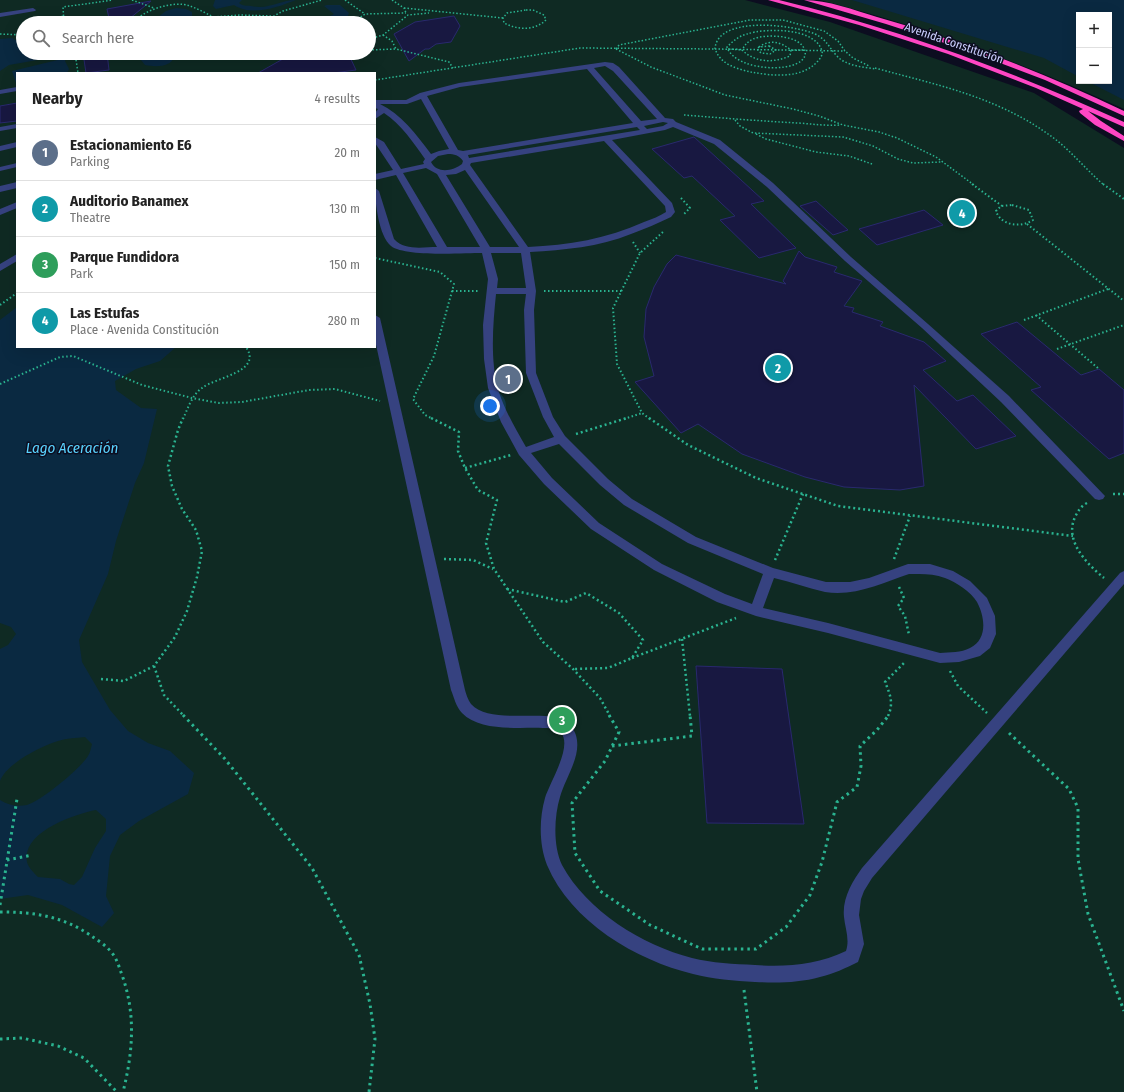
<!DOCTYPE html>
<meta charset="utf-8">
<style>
:root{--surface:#fff;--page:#f2f2f2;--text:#222;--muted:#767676;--line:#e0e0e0;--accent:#1a73e8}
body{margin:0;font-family:"Fira Sans Condensed",sans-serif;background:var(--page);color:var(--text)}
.controls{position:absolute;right:12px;top:12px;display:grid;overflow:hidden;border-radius:0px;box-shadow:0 4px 16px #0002}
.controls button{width:36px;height:36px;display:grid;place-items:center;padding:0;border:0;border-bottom:1px solid var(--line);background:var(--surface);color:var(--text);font:20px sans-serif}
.you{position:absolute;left:490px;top:406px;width:14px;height:14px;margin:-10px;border:3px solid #fff;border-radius:50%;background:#1a73e8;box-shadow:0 0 0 6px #1a73e833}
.badge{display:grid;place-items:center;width:26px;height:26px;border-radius:50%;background:var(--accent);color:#fff;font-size:13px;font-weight:700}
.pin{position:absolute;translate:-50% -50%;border:2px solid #fff;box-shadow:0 1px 4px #0006}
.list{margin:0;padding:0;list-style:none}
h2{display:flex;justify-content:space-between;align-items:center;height:52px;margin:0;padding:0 16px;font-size:17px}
h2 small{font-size:13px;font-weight:400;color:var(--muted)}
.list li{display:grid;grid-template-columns:26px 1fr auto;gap:12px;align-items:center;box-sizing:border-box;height:56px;padding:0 16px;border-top:1px solid var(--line)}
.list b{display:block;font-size:15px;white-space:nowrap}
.list p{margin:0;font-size:13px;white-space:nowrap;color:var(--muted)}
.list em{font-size:13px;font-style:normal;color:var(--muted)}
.icon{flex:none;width:22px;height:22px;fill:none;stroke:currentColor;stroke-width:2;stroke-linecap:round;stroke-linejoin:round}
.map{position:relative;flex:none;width:1124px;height:1092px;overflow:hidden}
.search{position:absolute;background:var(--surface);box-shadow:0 4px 16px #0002;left:16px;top:16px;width:360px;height:44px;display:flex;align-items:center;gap:10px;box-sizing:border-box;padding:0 14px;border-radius:22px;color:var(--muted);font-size:15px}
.panel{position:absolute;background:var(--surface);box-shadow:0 4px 16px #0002;left:16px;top:72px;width:360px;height:276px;border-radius:0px}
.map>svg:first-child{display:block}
</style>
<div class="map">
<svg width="1124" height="1092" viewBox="0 0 1124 1092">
<rect width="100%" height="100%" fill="#0c0d20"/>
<g fill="#0f2a23" fill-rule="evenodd">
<path d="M 0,0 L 745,0 L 830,22 L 1034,93 L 1124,148 L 1124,1092 L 0,1092 ZM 23,23 L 369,23 L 369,53 L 23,53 ZM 17,73 L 375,73 L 375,347 L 17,347 Z"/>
<path d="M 820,0 L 1124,0 L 1124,109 C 1026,64 924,27 820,0 ZM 1079,15 L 1109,15 L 1109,81 L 1079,81 Z"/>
</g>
<g fill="#0a2941" fill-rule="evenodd">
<path d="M 215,0 L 242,0 L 239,3 C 244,7 246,5 251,6 C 269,10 280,0 296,0 C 278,7 252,17 234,5 L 216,9 L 213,6 Z"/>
<path d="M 852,0 L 1124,0 L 1124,100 L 1087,81 L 1109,81 L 1109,15 L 1079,15 L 1079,77 L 1044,58 Z"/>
<path d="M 327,5 L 340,5 L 349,13 L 347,18 L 348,20 L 342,23 L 317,23 L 314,22 L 317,19 L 316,17 L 327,18 L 334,14 L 324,6 Z"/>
<path d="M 176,8 L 186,9 L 192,12 L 192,16 L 182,23 L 150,23 L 166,11 Z"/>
<path d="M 12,38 L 23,44 L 23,53 L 62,53 L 66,55 L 9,65 L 0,71 L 0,39 Z"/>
<path d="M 149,53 L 171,53 L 174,56 C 172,68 154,67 145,65 L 141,60 L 144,56 Z"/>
<path d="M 66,58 L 65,61 L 69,69 L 67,73 L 17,73 L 16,83 L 12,71 Z"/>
<path d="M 17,307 L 17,347 L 176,347 L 160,361 L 136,369 L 115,381 L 116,390 L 141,408 L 157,409 L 144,463 L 135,483 L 116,541 L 108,574 L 79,640 L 82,662 L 110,710 L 128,731 L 148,743 L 170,751 L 194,773 L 188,794 L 139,821 L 120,835 L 110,856 L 106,896 L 114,913 L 102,927 L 62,905 L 28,895 L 0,899 L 0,800 C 8,805 17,807 27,805 C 41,801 80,769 88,756 C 90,753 91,748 92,744 L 85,737 C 76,738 67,738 58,741 C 41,746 6,764 0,781 L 0,649 L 8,645 L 16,634 L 11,627 L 0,623 L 0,320 ZM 96,810 L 106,819 L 106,831 L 95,848 L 82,877 L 74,885 L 69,884 L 60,879 L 38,877 C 34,873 28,867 27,862 C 21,832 75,814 96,810 Z"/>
</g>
<g fill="#181841" stroke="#29296e">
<path d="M 151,1 L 124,23 L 110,23 L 107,9 Z"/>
<path d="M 454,16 L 460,26 L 451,42 L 436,44 L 429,49 L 425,49 L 409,61 L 394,34 L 415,22 Z"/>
<path d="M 83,53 L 107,53 L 109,70 L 86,73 Z"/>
<path d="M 303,53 L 348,53 L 356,70 L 333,73 L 258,73 L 290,55 Z"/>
<path d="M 17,103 L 17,121 L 0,123 L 0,106 Z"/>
<path d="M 694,137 L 764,201 L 751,204 L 796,248 L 759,258 L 720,220 L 735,216 L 692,176 L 684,178 L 652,149 Z"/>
<path d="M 816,201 L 848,230 L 833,235 L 800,206 Z"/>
<path d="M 924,210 L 943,225 L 877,245 L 859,229 Z"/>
<path d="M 799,251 L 805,257 L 837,267 L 834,272 L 862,281 L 844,306 L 854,308 L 852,312 L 883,322 L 880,326 L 924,342 L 946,361 L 923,370 L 957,401 L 973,395 L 1016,436 L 976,449 L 914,385 L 924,486 L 900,490 L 844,487 L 805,477 L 742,454 L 698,424 L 681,433 L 635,382 L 654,376 L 644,337 L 646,309 L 654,287 L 667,264 L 676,255 L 786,284 L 783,281 Z"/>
<path d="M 1017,322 L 1081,375 L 1099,369 L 1124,390 L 1124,453 L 1109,459 L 1031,390 L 1041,387 L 981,334 Z"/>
<path d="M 696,666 L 782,669 L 804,824 L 707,823 Z"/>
</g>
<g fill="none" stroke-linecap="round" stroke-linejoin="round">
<g stroke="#2ab390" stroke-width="1.5" stroke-dasharray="1.5 2" stroke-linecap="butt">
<path d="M 132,0 L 154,8"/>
<path d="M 345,0 L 365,14"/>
<path d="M 392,0 L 404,8 L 406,13"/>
<path d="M 404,8 L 503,18"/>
<path d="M 526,10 L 533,10 L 544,15 L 546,20 C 534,31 518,30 504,23 L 503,18 L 507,13 Z"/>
<path d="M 265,20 L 278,23"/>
<path d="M 53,23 L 64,15"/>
<path d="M 64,23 L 63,7 L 113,0"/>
<path d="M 133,23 C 143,10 174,0 190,6 C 198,9 206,13 213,17"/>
<path d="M 201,23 L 213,17 L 240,15 L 271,16"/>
<path d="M 261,23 L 283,11 L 322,0"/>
<path d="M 352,23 L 365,14 L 406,13"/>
<path d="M 0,34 L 23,35"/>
<path d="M 383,35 L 392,41 L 396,49 L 449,62 L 453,68"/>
<path d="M 369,39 L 383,35 L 408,15 L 429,13"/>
<path d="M 769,46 L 776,50 L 770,54 L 761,53 L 757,49 L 759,47 Z"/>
<path d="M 759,47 C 770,39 781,42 791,50 L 790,56 C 773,63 756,63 742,50 C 745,45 747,42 753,39 C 765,34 801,34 805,51 C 810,74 736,74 727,47 C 733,41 739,36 747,34 C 765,28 815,27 822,51 C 823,55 820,59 817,62 C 801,79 772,76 751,72 C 737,69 719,64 715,48 C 719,15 794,25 815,34 C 827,40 828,46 836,55 C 845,66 863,67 876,69"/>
<path d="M 616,49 L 619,45 L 750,20 L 783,20 L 824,31 L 838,41 L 845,51 L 853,58 L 869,66"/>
<path d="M 616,49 L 651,67 L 725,95 L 793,109 L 819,116 L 843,125 L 879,132 L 897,138 L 936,157 L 974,185"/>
<path d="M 728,49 L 742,50"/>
<path d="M 369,50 L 396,49"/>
<path d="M 791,50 L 804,50"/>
<path d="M 75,53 L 78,73"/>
<path d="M 255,53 L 262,56 L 277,53"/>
<path d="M 875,68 C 937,85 994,96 1048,134 C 1069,148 1085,169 1104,185"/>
<path d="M 375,80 L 580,48 L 715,49"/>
<path d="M 684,115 C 722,118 760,121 798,123 C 813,124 826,126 841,125"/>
<path d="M 735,120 L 740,126 L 753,133 L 843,137 L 873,146 L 898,159 L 913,163 L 942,162"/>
<path d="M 756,134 L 766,139 L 816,152 L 849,156 L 872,164"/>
</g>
<g stroke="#2ab390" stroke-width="2" stroke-dasharray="1.5 2.5" stroke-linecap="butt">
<path d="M 972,184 L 1002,206"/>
<path d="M 1103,184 L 1124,199"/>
<path d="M 681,198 L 690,208 L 683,215"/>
<path d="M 1012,205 L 1029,210 L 1033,220 C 1021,228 1001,226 996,211 L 1001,206 Z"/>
<path d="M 1027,224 L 1124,301"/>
<path d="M 633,242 L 640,253"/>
<path d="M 375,258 L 440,272 L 454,284 L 434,356 L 413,399 L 425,415 L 433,419"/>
<path d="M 452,291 L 479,291"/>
<path d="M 544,291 L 622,291"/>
<path d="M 0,305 L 17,293"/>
<path d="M 1036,315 L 1099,369"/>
<path d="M 1024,320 L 1108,289"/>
<path d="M 1057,349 L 1124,325"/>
<path d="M 0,384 L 60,357 L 73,356 L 142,385 L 192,398 L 219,403 L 242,402 L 309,390 L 335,389 L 380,401"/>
<path d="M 183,419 C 188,408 192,395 202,388 C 216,377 263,372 246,347"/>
<path d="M 624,419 L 642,413"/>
<path d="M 650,419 L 642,413 L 617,364 L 613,308 L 640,253 L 664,231"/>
</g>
<g stroke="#2ab390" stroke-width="2.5" stroke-dasharray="2 3" stroke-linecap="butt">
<path d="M 431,418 L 459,432 L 458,451 L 465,468 L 478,490 L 497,500 L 486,543 L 494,569 L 543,642 L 573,669 L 600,698 L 610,716"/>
<path d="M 649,418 L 688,445 L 756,478 L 838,506 L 1073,536"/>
<path d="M 576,434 L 627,418"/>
<path d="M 465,468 L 511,455"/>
<path d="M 1113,494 L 1124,494"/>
<path d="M 1087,503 C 1081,506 1078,511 1075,517 C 1064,541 1087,564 1104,578"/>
<path d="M 444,559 L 473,560 L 493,569"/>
<path d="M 894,559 L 910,516"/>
<path d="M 775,560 L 803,494"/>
<path d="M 899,587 L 904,598 L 898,606 L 905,616 L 909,635"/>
<path d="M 507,589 L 565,602 L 586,593 L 619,613 L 643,640 L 632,658 L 608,668 L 574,669"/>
<path d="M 682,639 L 690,716"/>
<path d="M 632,658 L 736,618"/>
<path d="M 154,666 L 164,695 L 184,716"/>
<path d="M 950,671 L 958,686 L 987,713"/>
<path d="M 101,679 L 124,681 L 154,666 L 175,637 L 187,611 L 197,577 L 202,551 L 196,530 L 182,509 L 172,486 L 168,466 L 178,430 L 183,418"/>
<path d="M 888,716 C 894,703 890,694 885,682 L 904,663"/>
</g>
<g stroke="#2ab390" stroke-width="3" stroke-dasharray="2.5 4" stroke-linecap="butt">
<path d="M 183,715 L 225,759 L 312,868 L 359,955 L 370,1004 L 375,1039 L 369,1092"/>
<path d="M 609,715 L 619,732 L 605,761 L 572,803 L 575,853 L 600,891 L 650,925 L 702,949 L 756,949 L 786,927 L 810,895 L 822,862 L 837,802 L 857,787 L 861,766 L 860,746 L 877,730 L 889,715"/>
<path d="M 1009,733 L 1069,789 L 1078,808 L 1078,859 L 1088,914 L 1124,1011"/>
<path d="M 612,746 L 692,736 L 690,715"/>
<path d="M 7,860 L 32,855"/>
<path d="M 0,905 L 17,799"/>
<path d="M 0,912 C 34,912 62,916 90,935 C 97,940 106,945 112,953 C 117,959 119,967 122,975 C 136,1014 133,1052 123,1092"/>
<path d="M 744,990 L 757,1092"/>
<path d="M 0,1039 L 22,1038 L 58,1046 L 84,1058 L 117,1092"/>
</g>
<g fill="#364280" fill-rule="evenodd">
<path d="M 33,8 L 36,10 L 35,11 L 0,17 L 0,13 Z"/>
<path d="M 605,62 L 613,63 L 619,67 L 665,118 L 673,119 L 676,122 L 720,140 L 773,183 L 851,257 L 928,324 L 1009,396 L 1105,496 L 1103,499 L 1099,500 L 1095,499 L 1001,402 L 922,328 L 845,261 L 767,187 L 714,144 L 673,127 L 665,130 L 612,140 L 672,203 L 675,212 L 671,217 C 658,223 645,229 631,234 C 599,247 564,250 530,252 L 536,291 L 534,310 L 536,373 L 553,417 L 565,436 L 608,479 L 632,499 L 696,537 L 773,568 L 826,582 L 850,582 L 869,578 L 908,564 L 930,564 L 953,571 L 970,581 L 987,598 L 995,616 L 996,634 L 990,648 L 980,656 L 959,662 L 940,663 L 828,633 L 756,616 L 717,602 L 654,570 L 591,529 L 544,484 L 519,455 L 501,422 L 488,388 L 484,359 L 483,325 L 488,279 L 482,253 C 463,253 405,257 391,246 C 379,236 375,203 375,188 L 379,191 L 394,239 C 405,251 423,247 437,247 L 396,175 L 375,180 L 375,174 L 393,170 L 375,143 L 375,137 L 384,142 L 401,169 L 424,164 L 423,162 L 425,159 C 413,142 401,124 384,113 L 375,119 L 375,113 L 378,109 L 375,108 L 375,100 L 406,100 L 420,93 L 459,83 ZM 605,66 L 613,71 L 657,119 L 641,121 L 594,68 ZM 587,69 L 633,123 L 463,151 L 458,150 L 427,96 L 460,87 ZM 421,99 L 449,149 L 439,151 L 431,154 C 416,134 401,114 380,104 L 407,104 ZM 663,122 L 668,123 L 663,126 L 647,129 L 644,126 ZM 637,127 L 640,130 L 469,158 L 468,155 ZM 604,141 L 665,206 L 666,212 C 660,216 652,219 644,222 C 607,239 568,245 528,247 L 470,165 L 471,163 ZM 448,154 C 454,154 459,155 463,161 L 462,164 C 453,171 437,174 431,162 L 438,156 ZM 426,168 L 437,174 L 480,247 L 447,247 L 403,173 ZM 465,170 L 519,247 L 490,247 L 446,175 L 456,174 ZM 491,253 L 521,253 L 526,288 L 497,288 L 498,279 ZM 496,294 L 526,294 L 524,310 L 526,373 L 543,417 L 554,437 L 526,447 C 515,428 504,409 498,389 C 490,359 493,324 496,294 ZM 559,444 L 600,485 L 624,505 L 688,543 L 763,574 L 752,604 L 725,594 L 662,564 L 599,523 L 552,478 L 531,453 ZM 909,574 C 921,574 933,573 945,578 C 956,582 971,592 977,602 C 985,617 988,639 970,648 C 961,653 950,652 940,653 L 828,623 L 763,608 L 774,578 C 791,582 808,588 825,592 C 854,597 882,583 909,574 Z"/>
<path d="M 17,87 L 17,91 L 0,94 L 0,90 Z"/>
<path d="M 17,124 L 17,128 L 0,131 L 0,127 Z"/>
<path d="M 17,142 L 17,147 L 0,151 L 0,146 Z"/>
<path d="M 17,163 L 17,167 L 0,171 L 0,167 Z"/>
<path d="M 17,182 L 17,188 L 0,192 L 0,186 Z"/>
<path d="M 17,202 L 17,208 L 0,215 L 0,209 Z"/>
<path d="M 17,254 L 17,261 L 0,271 L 0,264 Z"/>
<path d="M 375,315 L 380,318 L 465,690 C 466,694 468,700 471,704 C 493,728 556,704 571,726 C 588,748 566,775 560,797 C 554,817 553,846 562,865 C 587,911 642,945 692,958 C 712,963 734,964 755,965 C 786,967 817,965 846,951 C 850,939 845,928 844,917 C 842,899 852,882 862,868 L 1120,573 L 1124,571 L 1124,584 L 872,878 L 864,891 L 861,899 L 859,915 L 864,944 L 858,962 C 846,968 833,974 820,977 C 799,983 776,983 755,982 C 734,981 713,979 693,974 C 636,960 571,922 547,865 C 539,845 539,819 545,798 C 549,784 573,746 561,733 C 556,728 549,728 543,728 C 519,727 480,732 462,713 C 456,707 454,697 451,690 L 375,340 Z"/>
</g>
<g fill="#ff46c4" fill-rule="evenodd">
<path d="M 768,0 L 779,0 C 899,29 1012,71 1124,122 L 1124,127 L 1088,111 L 1101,121 L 1124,136 L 1124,141 L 1095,125 L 1080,113 L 1079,111 L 1083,109 L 1036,88 L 948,54 L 859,25 Z"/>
<path d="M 804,0 C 828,0 854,10 877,17 C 962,41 1044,73 1124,111 L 1124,116 L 1045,80 L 966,50 L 886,24 Z"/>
</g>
<path stroke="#2ab390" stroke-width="1.5" stroke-dasharray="1.5 2" stroke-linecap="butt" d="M 715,49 L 845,51"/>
</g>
<g text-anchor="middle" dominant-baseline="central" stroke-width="3" stroke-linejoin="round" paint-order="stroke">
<g font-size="12" fill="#cbcfff" stroke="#0c0d20">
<text transform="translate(954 43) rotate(19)">Avenida Constitución</text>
</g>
<g font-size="15" font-style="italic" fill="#59d3ff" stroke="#0c0d20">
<text x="72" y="448">Lago Aceración</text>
</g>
</g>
</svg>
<div class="controls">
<button>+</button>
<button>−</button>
</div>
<div class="you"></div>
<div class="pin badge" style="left:508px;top:379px;background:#5c6f8a">1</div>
<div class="pin badge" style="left:778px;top:368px;background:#0f9aa8">2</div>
<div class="pin badge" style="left:562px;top:720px;background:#2e9e5b">3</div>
<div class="pin badge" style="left:962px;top:213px;background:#0f9aa8">4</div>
<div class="search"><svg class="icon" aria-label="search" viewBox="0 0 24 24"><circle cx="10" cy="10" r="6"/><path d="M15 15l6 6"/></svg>Search here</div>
<section class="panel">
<h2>Nearby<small>4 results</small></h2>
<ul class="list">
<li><span class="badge" style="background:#5c6f8a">1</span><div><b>Estacionamiento E6</b><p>Parking</p></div><em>20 m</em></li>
<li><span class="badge" style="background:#0f9aa8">2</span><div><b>Auditorio Banamex</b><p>Theatre</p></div><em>130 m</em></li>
<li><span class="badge" style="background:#2e9e5b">3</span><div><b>Parque Fundidora</b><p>Park</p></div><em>150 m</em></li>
<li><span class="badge" style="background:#0f9aa8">4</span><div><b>Las Estufas</b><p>Place · Avenida Constitución</p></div><em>280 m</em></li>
</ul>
</section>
</div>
